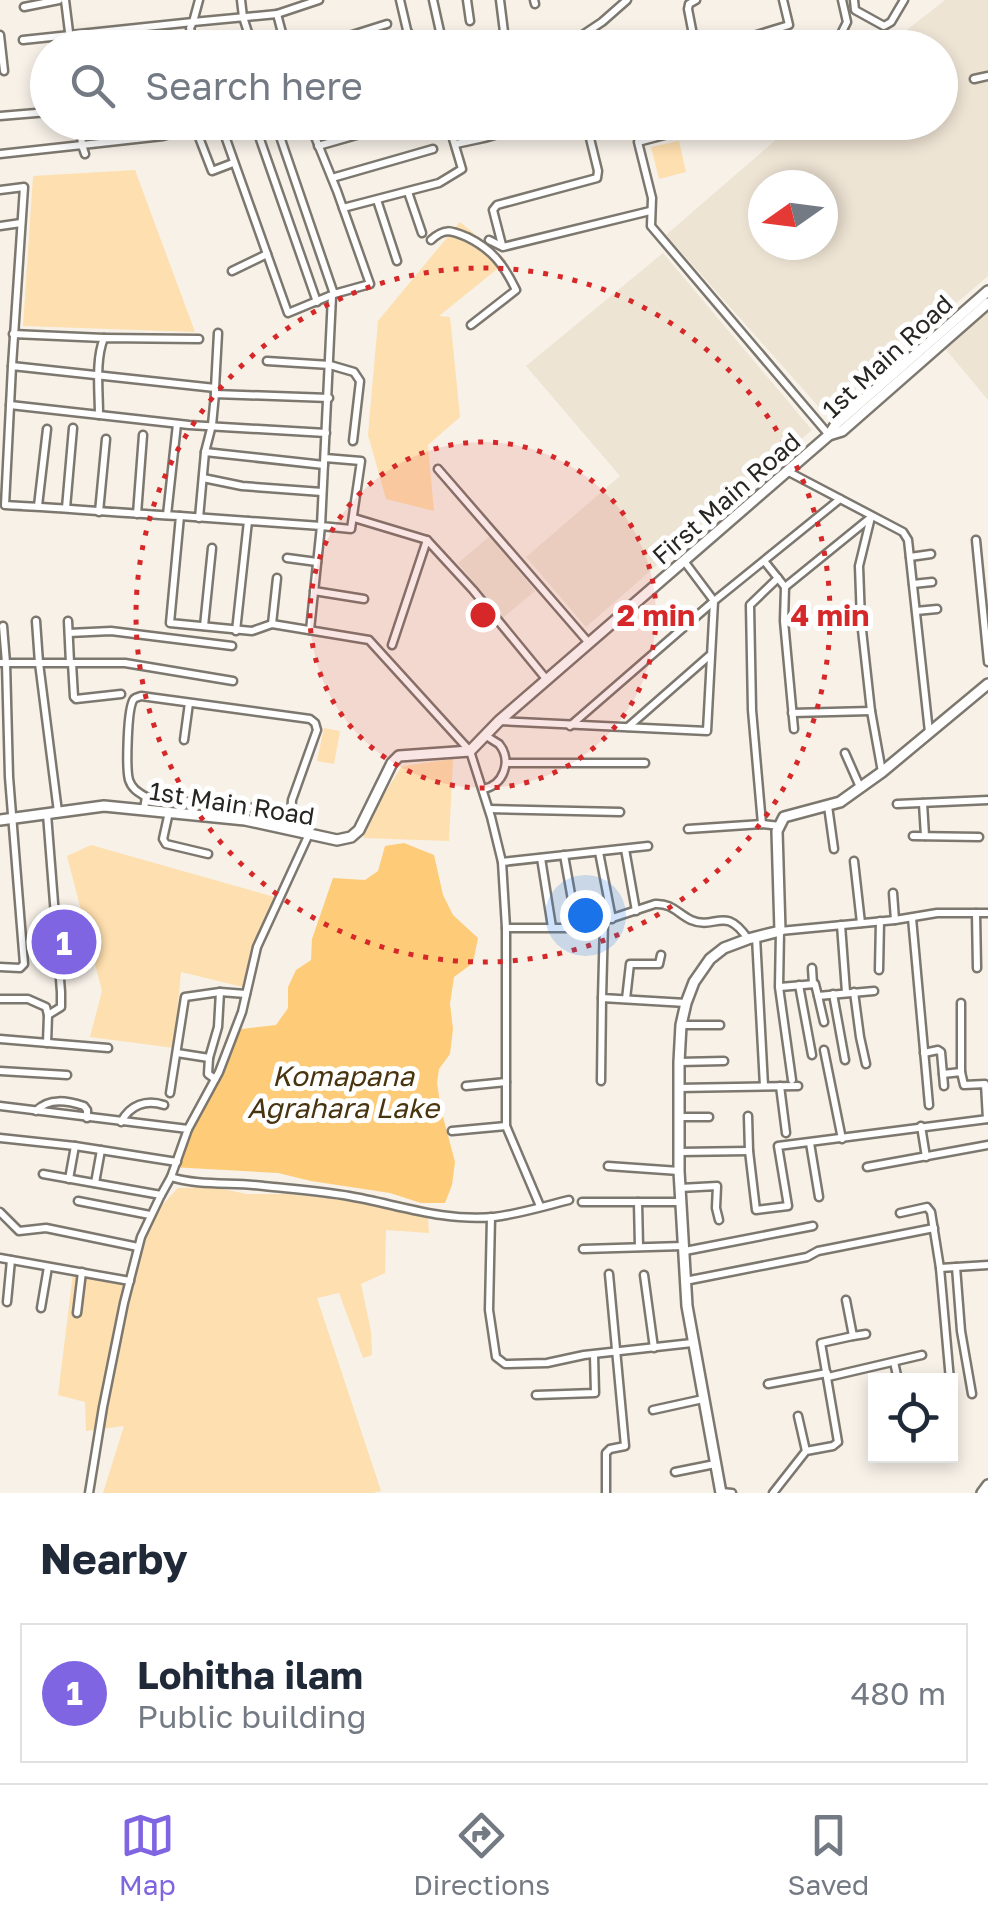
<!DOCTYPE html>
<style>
:root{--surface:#fff;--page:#f2f2f3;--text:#1f2937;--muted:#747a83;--line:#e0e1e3;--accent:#7f65e1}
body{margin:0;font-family:"Golos Text",sans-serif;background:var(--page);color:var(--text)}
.controls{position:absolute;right:30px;bottom:30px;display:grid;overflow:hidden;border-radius:0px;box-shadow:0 5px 15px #0003}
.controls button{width:90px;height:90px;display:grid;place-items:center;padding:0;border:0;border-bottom:2px solid var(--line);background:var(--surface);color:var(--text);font:50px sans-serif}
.compass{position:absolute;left:748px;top:170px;width:90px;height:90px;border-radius:50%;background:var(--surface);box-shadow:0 5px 15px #0003;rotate:256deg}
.you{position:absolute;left:585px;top:915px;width:35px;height:35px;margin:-25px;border:8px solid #fff;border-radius:50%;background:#1a73e8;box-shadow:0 0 0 15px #1a73e833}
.badge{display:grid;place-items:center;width:65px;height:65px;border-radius:50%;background:var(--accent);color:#fff;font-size:32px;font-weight:700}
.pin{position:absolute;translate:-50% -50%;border:5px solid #fff;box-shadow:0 2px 10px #0006}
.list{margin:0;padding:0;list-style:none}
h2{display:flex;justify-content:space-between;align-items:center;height:130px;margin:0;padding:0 40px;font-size:42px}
h2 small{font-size:32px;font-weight:400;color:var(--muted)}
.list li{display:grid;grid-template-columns:65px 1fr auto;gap:30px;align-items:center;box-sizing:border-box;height:140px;margin:0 20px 20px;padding:0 20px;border:2px solid var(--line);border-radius:0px}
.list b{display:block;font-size:38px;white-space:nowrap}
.list p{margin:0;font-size:32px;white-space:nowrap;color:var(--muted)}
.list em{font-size:32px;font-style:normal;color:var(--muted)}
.icon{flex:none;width:55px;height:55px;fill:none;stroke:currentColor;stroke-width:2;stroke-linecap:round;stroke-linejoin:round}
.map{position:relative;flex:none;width:988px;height:1493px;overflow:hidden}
.search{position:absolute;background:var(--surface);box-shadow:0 5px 15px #0003;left:30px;right:30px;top:30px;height:110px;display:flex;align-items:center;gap:25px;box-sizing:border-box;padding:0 35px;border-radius:55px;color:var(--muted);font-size:38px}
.sheet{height:290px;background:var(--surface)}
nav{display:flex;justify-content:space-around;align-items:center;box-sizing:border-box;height:140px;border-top:2px solid var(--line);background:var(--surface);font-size:28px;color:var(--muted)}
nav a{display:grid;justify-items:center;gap:5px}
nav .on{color:var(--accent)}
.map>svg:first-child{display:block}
</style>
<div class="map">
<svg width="988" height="1493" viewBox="0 0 988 1493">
<rect width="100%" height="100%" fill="#f7f1e8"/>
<g fill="#eee4d4" fill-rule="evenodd">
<path d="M 945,0 L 988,0 L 988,276 L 826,415 L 666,235 L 795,123 L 940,122 L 940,48 L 885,47 ZM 763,185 L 823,185 L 823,245 L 763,245 Z"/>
<path d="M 663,253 L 812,430 L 586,627 L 526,557 L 620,476 L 526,366 Z"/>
<path d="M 988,306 L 988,400 L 943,346 Z"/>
<path d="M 490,536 L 535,591 L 503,618 L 458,563 Z"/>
</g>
<g fill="#fedfaf">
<path d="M 679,141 L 686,172 L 659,179 L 651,147 Z"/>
<path d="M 135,170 L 195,332 L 23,326 L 33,176 Z"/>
<path d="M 460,222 L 507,261 L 439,316 L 450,317 L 460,417 L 428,445 L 434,511 L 386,499 L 368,435 L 378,321 Z"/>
<path d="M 324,728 L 340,731 L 334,764 L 317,761 Z"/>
<path d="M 453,759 L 449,841 L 363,838 L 384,794 L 402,766 Z"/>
<path d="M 91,845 L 278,898 L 251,948 L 243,987 L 181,972 L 174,1048 L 90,1037 L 102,991 L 67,856 Z"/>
<path d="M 213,1187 L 247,1194 L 288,1194 L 360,1202 L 428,1217 L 429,1233 L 386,1230 L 385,1273 L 361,1284 L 371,1331 L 372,1355 L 363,1358 L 339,1293 L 317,1298 L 381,1491 L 372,1493 L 103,1493 L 124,1426 L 86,1431 L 85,1402 L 58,1395 L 73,1273 L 134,1284 L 152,1216 L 178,1188 Z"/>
</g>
<path fill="#fecc78" d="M 404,843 L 434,855 L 443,895 L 453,915 L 478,938 L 473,963 L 454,977 L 450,1004 L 453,1029 L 450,1054 L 439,1069 L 437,1083 L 441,1109 L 455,1162 L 452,1185 L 445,1203 L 421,1203 L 390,1193 L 311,1181 L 278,1173 L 171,1167 L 233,1030 L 276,1025 L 288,1008 L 288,987 L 296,970 L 311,960 L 312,939 L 333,878 L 365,880 L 378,871 L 385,846 Z"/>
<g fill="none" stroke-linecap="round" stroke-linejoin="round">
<defs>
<g id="street">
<path d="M 65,0 L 71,48"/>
<path d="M 241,0 L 243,17 L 253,48"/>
<path d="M 400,0 L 407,30 L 416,48"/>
<path d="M 433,0 L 443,45"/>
<path d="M 467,0 L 470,21"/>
<path d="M 500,0 L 506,48"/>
<path d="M 534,0 L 535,4"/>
<path d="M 842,0 L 847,22 L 842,32 L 845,48"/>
<path d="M 854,0 L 855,10 L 884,26 L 891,22 L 904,0"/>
<path d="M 24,7 L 59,0"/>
<path d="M 277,14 L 319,0"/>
<path d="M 0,35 L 4,71"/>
<path d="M 23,40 L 193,22 L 199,0"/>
<path d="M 195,48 L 190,28 L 193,22 L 277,14 L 286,48"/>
<path d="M 311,48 L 387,24"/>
<path d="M 434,48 L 462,39"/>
<path d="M 563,48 L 602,22 L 627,0"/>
<path d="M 687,48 L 695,45 L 688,9 L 689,4 L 696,0"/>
<path d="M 727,48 L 727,44 L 789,25 L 783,0"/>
<path d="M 974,79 L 988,76"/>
<path d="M 37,80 L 48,79"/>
<path d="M 0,116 L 48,112"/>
<path d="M 80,122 L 82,145 L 163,136 L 195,127 L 212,171 L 233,163"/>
<path d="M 154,122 L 176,131"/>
<path d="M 220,122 L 288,313 L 334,294 L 370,284 L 337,191 L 309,122"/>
<path d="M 254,122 L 317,302"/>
<path d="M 275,122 L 334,294"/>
<path d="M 713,122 L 638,142 L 652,198 L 651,226 L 829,435"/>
<path d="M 456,144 C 476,139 503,137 517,122"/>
<path d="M 318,146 L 402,122"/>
<path d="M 0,154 L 82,145 L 85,154"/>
<path d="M 332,178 L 433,149"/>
<path d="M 0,190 L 24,187 L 12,366"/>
<path d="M 408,192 L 422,233"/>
<path d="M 377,200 L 397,261"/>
<path d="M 343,208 L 439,183 L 462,169 L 448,122"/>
<path d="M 0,226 L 21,223"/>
<path d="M 431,240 C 444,228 450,230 467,237 C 492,249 504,265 516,290 L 471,325"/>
<path d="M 489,240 L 503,247 L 650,211"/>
<path d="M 502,245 L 493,210 L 497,205 L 597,178 L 598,171 L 586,122"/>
<path d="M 232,271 L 267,254"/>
<path d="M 13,334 L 104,338"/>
<path d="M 267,361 L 330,365 L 354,372 L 360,381 L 353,441"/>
<path d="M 215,388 L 218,333"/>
<path d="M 215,394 L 215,388 L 12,366 L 5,505 C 63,508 121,513 180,516 L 170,623 L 252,631 L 272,624 L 369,640 L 470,751 L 491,817 L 502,862 L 506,928 L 506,1126 L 540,1206"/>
<path d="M 10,405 L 189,425 L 326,433"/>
<path d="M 99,415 C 99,391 95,360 104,338 L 199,339"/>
<path d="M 205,452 L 324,465"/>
<path d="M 325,458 L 361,461 L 351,529 L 321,526 L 332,296"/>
<path d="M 438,469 L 589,643"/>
<path d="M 787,471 L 903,532 L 908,540 L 929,732"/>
<path d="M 203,478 L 242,486 L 322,492"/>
<path d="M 38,506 L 47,429"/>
<path d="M 66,508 L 73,428"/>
<path d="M 99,512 L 106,439"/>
<path d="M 137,514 L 143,435"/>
<path d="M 167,515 L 177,424"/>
<path d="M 180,516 L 321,526 L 310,630"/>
<path d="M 871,517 L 859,566 L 861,621 L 871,711 L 882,772"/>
<path d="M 199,518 L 205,452 L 212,425 L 215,394 L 329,398"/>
<path d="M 354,518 L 427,540"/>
<path d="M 976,540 L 988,662"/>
<path d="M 910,557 L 931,554"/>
<path d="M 287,558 L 317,562"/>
<path d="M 765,562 L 785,587 L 784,621 L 794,729"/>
<path d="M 913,584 L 932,582"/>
<path d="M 785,587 L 870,518"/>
<path d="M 314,591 L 364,599"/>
<path d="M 916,611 L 937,609"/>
<path d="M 36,621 L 39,663 L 58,812"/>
<path d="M 272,624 L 277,578"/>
<path d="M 3,626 L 6,663 L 70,663 L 68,621"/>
<path d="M 204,626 L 212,548"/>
<path d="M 236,631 L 248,521"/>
<path d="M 69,633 L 111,631 L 232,646"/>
<path d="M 392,645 L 427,540 L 473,590 L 547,680"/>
<path d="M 0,663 L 6,663 L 9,777 L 24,964 L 20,968 L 0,967"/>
<path d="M 70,663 L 125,663 L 233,681"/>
<path d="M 72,663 L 74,697 L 76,699 L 121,694"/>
<path d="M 792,713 L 871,711"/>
<path d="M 499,721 L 707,731 L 714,601 L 684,561"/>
<path d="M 570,726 L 714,601 L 840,499"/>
<path d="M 628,727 L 709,656"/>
<path d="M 184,740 L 189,703"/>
<path d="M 845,753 L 860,787"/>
<path d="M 506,763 L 645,763"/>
<path d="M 483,789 C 503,786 513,761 499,744 C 499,744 486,736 485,735"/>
<path d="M 146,797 C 138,792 132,789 129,780 C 126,769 127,707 134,699 C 136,697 139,697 141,696 L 310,719 L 315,723 L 317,730 L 292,800 L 290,830"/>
<path d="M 923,803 L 925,836"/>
<path d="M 897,804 L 988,800"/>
<path d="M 828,806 L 834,849"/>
<path d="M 144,809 L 146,797 L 293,812"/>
<path d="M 489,809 L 620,812"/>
<path d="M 169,812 L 163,839 L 166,844 L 208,854"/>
<path d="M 47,814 L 61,992 L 61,1007 L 48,1015"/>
<path d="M 762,824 L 752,710 L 750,605 L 778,578"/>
<path d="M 688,829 L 762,824 L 780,826"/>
<path d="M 913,836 L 979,837"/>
<path d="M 625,849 L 636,911"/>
<path d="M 599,852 L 612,919"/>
<path d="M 564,855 L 577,928"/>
<path d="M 541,858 L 552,927"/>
<path d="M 854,861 L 861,923"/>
<path d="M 502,862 L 648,846"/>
<path d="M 893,893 L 895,920"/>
<path d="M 976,913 L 977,968"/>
<path d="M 912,918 L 929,1105"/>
<path d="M 604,922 L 602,998 L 686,1003"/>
<path d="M 841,925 L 846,992"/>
<path d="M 506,928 L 582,928 L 655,904 C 672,903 677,913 691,920 C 716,931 724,904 748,939"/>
<path d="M 756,937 L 764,1086"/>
<path d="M 812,968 L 813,984"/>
<path d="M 879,970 L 880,921"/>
<path d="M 799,985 L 812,1055"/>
<path d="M 780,987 L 815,984 L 818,996 L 874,991"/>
<path d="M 854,992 L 860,1037 L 866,1064"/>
<path d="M 833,994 L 845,1060"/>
<path d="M 818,996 L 824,1022"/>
<path d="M 0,999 L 28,999 L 46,1007 L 48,1015 L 47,1043"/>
<path d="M 626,999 L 630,964 L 659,964 L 661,955"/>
<path d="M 961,1003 L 961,1072"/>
<path d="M 682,1025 L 720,1025"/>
<path d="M 0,1039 L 108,1048"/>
<path d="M 824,1050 L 842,1139"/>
<path d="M 177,1053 L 209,1058 L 218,1027 L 220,992"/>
<path d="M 924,1053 L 938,1050 L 941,1052 L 944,1086"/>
<path d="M 209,1058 L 208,1074 L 215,1079"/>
<path d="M 679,1062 L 724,1061"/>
<path d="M 0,1071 L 67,1075"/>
<path d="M 943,1074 L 961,1072 L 964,1085 L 985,1084 L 987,1119"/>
<path d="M 792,1080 L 779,987 L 780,931 L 895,920 L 937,913 L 988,913"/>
<path d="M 601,1081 L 602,998"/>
<path d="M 466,1086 L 506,1082"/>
<path d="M 780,1086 L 786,1133"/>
<path d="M 678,1088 L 798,1086"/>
<path d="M 170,1093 L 185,997 L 220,992 L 246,994"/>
<path d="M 0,1106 L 188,1129 L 171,1177 L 161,1195 L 43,1174"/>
<path d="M 36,1111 C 49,1097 68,1101 84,1106 L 87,1110 L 87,1118"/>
<path d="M 748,1116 L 749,1151 L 756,1210 L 788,1206 L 778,1146 L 988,1119"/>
<path d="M 678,1117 L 709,1117"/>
<path d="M 121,1122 C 130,1105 146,1099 164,1105"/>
<path d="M 921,1126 L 926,1157"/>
<path d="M 188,1129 L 219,1072 L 242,1012 L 257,947 L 309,834"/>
<path d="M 452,1131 L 506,1126"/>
<path d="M 0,1138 L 75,1146 L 177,1162"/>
<path d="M 810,1143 L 819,1197"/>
<path d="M 679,1152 L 749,1151"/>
<path d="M 608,1166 L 679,1171"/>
<path d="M 867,1167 L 988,1145"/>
<path d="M 171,1177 C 198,1186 235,1182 264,1186 C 292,1189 321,1191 349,1196 C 396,1204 444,1222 494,1217 C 519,1214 545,1206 569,1200"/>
<path d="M 69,1179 L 75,1146"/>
<path d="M 95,1183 L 101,1150"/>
<path d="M 680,1188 L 717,1186 L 716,1208 L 719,1220"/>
<path d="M 78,1201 L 150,1215"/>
<path d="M 582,1202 L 681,1202"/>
<path d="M 638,1202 L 639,1247"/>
<path d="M 0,1212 L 19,1231 L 46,1228 L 138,1247"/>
<path d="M 900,1213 L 927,1207 L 931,1212 L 940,1268 L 950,1380"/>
<path d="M 491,1217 L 489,1310 L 496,1357 L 505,1364 L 547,1363 L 584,1355 L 692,1343"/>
<path d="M 583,1249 L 683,1246"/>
<path d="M 685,1251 L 813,1226"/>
<path d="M 0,1258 L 130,1281"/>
<path d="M 956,1267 L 961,1331 L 972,1394"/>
<path d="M 940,1268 L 988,1265"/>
<path d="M 644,1275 L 654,1348"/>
<path d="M 685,1281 L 807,1257 L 818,1251 L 934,1228"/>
<path d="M 846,1300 L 853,1336 L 866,1334"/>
<path d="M 7,1302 L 11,1260"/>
<path d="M 41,1308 L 48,1267"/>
<path d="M 77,1313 L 82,1272"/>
<path d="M 894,1362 L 898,1380"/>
<path d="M 828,1377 L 922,1355"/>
<path d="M 768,1384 L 827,1373"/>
<path d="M 950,1384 L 952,1398"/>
<path d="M 536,1395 L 595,1393 L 594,1355"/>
<path d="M 653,1410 L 703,1399"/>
<path d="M 798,1416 L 806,1451"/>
<path d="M 675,1472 L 715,1464"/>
<path d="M 721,1492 L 732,1493"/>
<path d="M 89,1493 L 103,1407 L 124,1303 L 141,1237 L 161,1195"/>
<path d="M 606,1493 L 606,1453 L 610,1449 L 625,1446 L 609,1274"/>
<path d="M 773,1493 L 806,1451 L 833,1446 L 838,1442 L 821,1343 L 853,1336"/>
</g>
<g id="secondary">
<path d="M 829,435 L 842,431 L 988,303"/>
<path d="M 0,820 L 104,806 L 245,820 L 337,840 L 351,837 L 359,830 L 392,763 L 399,756 L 470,751 L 499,721 L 829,435 L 836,424 L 988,291"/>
<path d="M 721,1493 L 687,1306 L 679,1171 L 679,1062 L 681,1025 L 686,1003 L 694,982 L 710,959 L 724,948 L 748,939 L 780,931 L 777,831 L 784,817 L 840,802 L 882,772 L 988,684"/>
<path d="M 982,1493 L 988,1485"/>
</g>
</defs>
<use href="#street" stroke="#7d786f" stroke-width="11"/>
<use href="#secondary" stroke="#7d786f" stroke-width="14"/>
<use href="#street" stroke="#fff" stroke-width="6"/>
<use href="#secondary" stroke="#fff" stroke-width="9"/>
</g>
<circle cx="483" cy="615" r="173" fill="#d62828" fill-opacity=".12"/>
<g fill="none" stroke="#d62828" stroke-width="5" stroke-dasharray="5 10">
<circle cx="483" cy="615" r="173"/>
<circle cx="483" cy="615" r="347"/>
</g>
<g text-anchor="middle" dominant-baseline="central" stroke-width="10" stroke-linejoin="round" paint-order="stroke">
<g font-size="25" fill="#282623" stroke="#fff">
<text transform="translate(887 356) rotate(-43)">1st Main Road</text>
<text transform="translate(726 498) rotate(-41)">First Main Road</text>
<text transform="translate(232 803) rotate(9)">1st Main Road</text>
</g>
<g font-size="28" font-style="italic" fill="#48340f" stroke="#fff">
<text x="343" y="1075">Komapana<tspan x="343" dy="32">Agrahara Lake</tspan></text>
</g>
</g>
<circle cx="483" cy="615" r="15" fill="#d62828" stroke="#fff" stroke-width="5"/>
<g font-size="30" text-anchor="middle" font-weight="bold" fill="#d62828" stroke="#fff" stroke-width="10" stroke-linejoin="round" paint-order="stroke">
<text x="656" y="626">2 min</text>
<text x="830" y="626">4 min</text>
</g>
</svg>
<div class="controls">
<button><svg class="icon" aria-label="locate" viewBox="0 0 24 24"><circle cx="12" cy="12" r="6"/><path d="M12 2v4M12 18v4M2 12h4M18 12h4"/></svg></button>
</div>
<svg class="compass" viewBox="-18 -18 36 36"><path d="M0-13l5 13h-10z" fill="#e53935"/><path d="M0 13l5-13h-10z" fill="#747a83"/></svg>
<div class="you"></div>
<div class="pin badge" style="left:64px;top:942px">1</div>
<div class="search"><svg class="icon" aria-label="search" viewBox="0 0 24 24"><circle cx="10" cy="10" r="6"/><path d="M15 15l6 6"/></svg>Search here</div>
</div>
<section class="sheet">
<h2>Nearby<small></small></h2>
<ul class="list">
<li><span class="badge">1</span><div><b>Lohitha ilam</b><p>Public building</p></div><em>480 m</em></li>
</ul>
</section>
<nav>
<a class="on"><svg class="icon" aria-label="map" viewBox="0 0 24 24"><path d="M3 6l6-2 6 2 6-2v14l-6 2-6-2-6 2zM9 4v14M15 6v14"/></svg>Map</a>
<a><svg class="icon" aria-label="directions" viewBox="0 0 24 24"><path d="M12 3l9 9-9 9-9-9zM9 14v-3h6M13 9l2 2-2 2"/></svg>Directions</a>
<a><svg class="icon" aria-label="saved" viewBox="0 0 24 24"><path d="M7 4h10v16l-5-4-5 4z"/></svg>Saved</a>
</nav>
